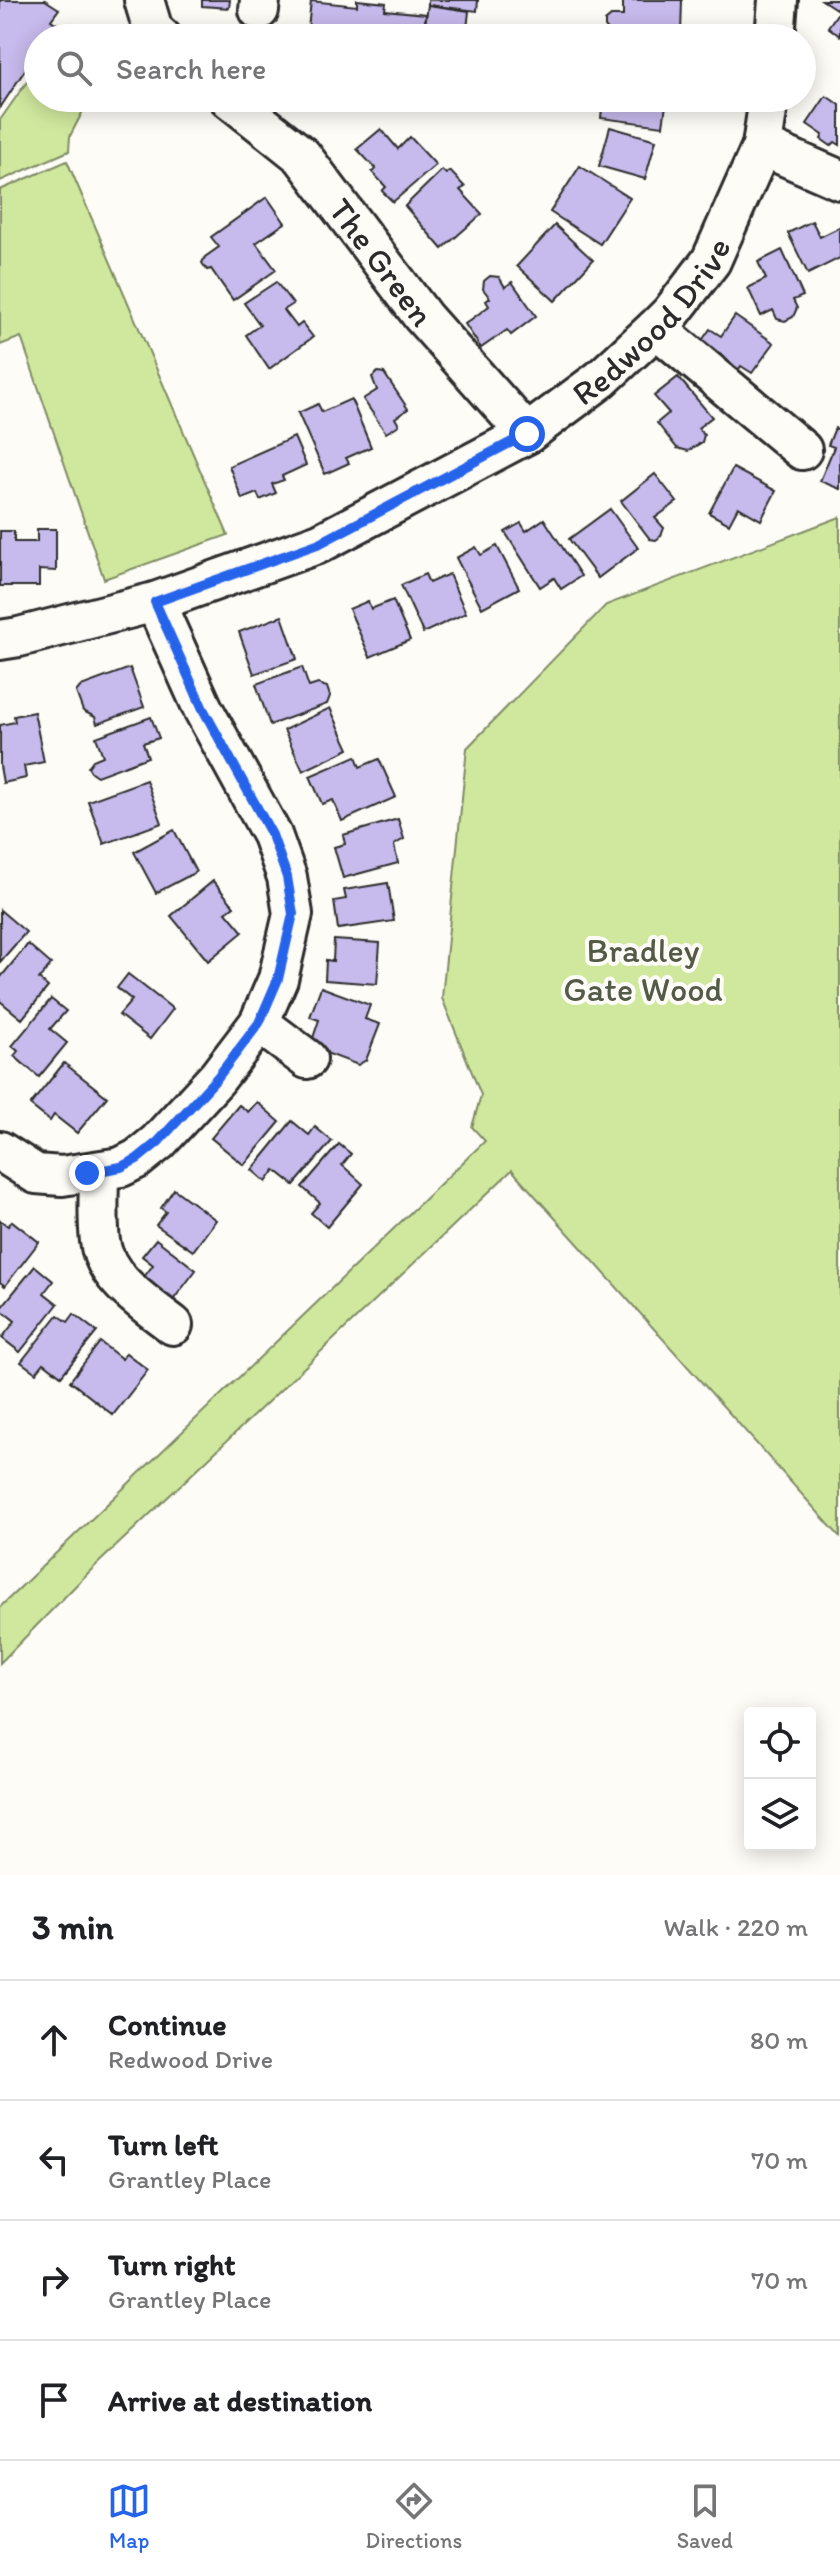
<!DOCTYPE html>
<meta charset="utf-8">
<style>
:root{--surface:#fff;--page:#f2f2f2;--text:#202124;--muted:#757577;--line:#e0e0e0;--accent:#2563eb}
body{margin:0;font-family:Itim,sans-serif;background:var(--page);color:var(--text)}
.controls{position:absolute;right:24px;bottom:24px;display:grid;overflow:hidden;border-radius:8px;box-shadow:0 4px 20px #0003}
.controls button{width:72px;height:72px;display:grid;place-items:center;padding:0;border:0;border-bottom:2px solid var(--line);background:var(--surface);color:var(--text);font:40px sans-serif}
.stop{position:absolute;width:24px;height:24px;margin:-18px;border:6px solid #2563eb;border-radius:50%;background:#fff}
.stop.end{background:#2563eb;border-color:#fff;box-shadow:0 2px 8px #0008}
.list{margin:0;padding:0;list-style:none}
h2{display:flex;justify-content:space-between;align-items:center;height:104px;margin:0;padding:0 32px;font-size:34px}
h2 small{font-size:26px;font-weight:400;color:var(--muted)}
.list li{display:grid;grid-template-columns:52px 1fr auto;gap:24px;align-items:center;box-sizing:border-box;height:120px;padding:0 32px;border-top:2px solid var(--line)}
.list b{display:block;font-size:30px;white-space:nowrap}
.list p{margin:0;font-size:26px;white-space:nowrap;color:var(--muted)}
.list em{font-size:26px;font-style:normal;color:var(--muted)}
.icon{flex:none;width:44px;height:44px;fill:none;stroke:currentColor;stroke-width:2;stroke-linecap:round;stroke-linejoin:round}
.map{position:relative;flex:none;width:840px;height:1875px;overflow:hidden}
.search{position:absolute;background:var(--surface);box-shadow:0 4px 20px #0003;left:24px;right:24px;top:24px;height:88px;display:flex;align-items:center;gap:20px;box-sizing:border-box;padding:0 28px;border-radius:44px;color:var(--muted);font-size:30px}
.sheet{height:584px;background:var(--surface)}
nav{display:flex;justify-content:space-around;align-items:center;box-sizing:border-box;height:112px;border-top:2px solid var(--line);background:var(--surface);font-size:22px;color:var(--muted)}
nav a{display:grid;justify-items:center;gap:4px}
nav .on{color:var(--accent)}
.map>svg:first-child{display:block}
</style>
<div class="map">
<svg width="840" height="1875" viewBox="0 0 840 1875">
<rect width="100%" height="100%" fill="#fdfcf7"/>
<filter id="ink" filterUnits="userSpaceOnUse"><feTurbulence type="fractalNoise" baseFrequency=".0125" numOctaves="2"/><feDisplacementMap in="SourceGraphic" scale="16" xChannelSelector="R" yChannelSelector="G"/><feConvolveMatrix kernelMatrix="1 2 1 2 8 2 1 2 1" color-interpolation-filters="sRGB"/></filter>
<g filter="url(#ink)">
<g fill="#d0e89e" stroke="#7e8a64" stroke-width="2">
<path d="M 31,76 L 38,81 L 38,98 L 63,98 L 83,111 L 70,136 L 69,151 L 0,181 L 0,120 Z"/>
<path d="M 67,161 L 228,535 L 104,579 L 21,337 L 0,345 L 0,190 Z"/>
<path d="M 840,517 L 840,1537 L 512,1170 L 90,1571 L 0,1663 L 0,1607 L 485,1141 L 472,1127 L 481,1095 L 442,998 L 467,748 L 606,605 Z"/>
</g>
<g fill="#c7baec" stroke="#2b2b2b" stroke-width="2">
<path d="M 0,0 L 45,0 L 59,9 L 51,20 L 79,38 L 38,38 L 38,75 L 27,67 L 0,108 Z"/>
<path d="M 202,0 L 230,0 L 229,8 L 202,6 Z"/>
<path d="M 357,0 L 386,3 L 385,10 L 426,14 L 423,38 L 307,38 L 311,1 L 357,6 Z"/>
<path d="M 428,0 L 478,0 L 477,11 L 428,5 Z"/>
<path d="M 623,0 L 682,0 L 681,34 L 610,33 L 605,27 L 605,21 L 611,16 L 623,16 Z"/>
<path d="M 822,0 L 840,0 L 840,36 L 828,27 L 839,11 Z"/>
<path d="M 428,5 L 469,11 L 466,38 L 423,38 Z"/>
<path d="M 237,26 L 292,33 L 291,38 L 236,38 Z"/>
<path d="M 826,96 L 840,105 L 840,145 L 835,142 L 831,146 L 821,139 L 823,135 L 807,124 Z"/>
<path d="M 603,98 L 667,98 L 663,126 L 601,118 Z"/>
<path d="M 610,127 L 656,140 L 645,179 L 599,166 Z"/>
<path d="M 381,129 L 398,149 L 410,137 L 436,165 L 393,202 L 382,191 L 386,187 L 372,172 L 376,169 L 357,149 Z"/>
<path d="M 580,166 L 630,198 L 600,244 L 550,212 Z"/>
<path d="M 442,170 L 446,174 L 450,171 L 465,187 L 460,190 L 482,214 L 442,249 L 405,206 Z"/>
<path d="M 267,197 L 285,223 L 256,243 L 276,270 L 233,300 L 211,269 L 207,270 L 202,263 L 205,257 L 219,247 L 211,237 Z"/>
<path d="M 812,221 L 820,237 L 840,227 L 840,258 L 808,274 L 788,233 Z"/>
<path d="M 555,225 L 593,260 L 555,301 L 517,266 Z"/>
<path d="M 782,250 L 803,296 L 793,300 L 797,308 L 793,317 L 785,321 L 777,319 L 773,310 L 761,316 L 748,288 L 766,279 L 758,262 Z"/>
<path d="M 490,276 L 499,277 L 505,287 L 512,282 L 536,316 L 511,335 L 507,330 L 481,348 L 465,324 L 489,306 L 486,301 L 490,298 L 483,289 L 484,281 Z"/>
<path d="M 276,282 L 293,304 L 284,310 L 297,327 L 302,323 L 313,337 L 269,369 L 246,335 L 260,325 L 244,303 Z"/>
<path d="M 735,316 L 774,343 L 752,373 L 741,366 L 734,376 L 696,349 L 710,329 L 721,336 Z"/>
<path d="M 378,372 L 384,373 L 408,409 L 395,418 L 399,425 L 386,433 L 363,399 L 377,390 L 372,377 Z"/>
<path d="M 678,377 L 712,417 L 698,428 L 704,435 L 702,442 L 688,451 L 677,448 L 657,423 L 669,413 L 654,396 Z"/>
<path d="M 351,399 L 371,447 L 346,458 L 349,463 L 325,474 L 298,413 L 318,404 L 322,412 Z"/>
<path d="M 835,428 L 840,430 L 840,489 L 820,481 L 834,447 L 828,445 Z"/>
<path d="M 294,437 L 306,465 L 282,476 L 284,480 L 272,484 L 276,493 L 260,500 L 257,493 L 242,499 L 229,466 Z"/>
<path d="M 733,468 L 776,491 L 761,520 L 738,507 L 729,524 L 709,513 Z"/>
<path d="M 655,474 L 677,502 L 655,518 L 664,528 L 661,536 L 656,540 L 650,539 L 621,501 Z"/>
<path d="M 610,509 L 638,548 L 598,578 L 569,539 Z"/>
<path d="M 544,519 L 581,576 L 561,589 L 554,578 L 540,587 L 505,532 L 521,523 L 526,531 Z"/>
<path d="M 37,529 L 56,529 L 56,571 L 39,570 L 39,586 L 0,586 L 0,531 L 14,531 L 14,542 L 37,542 Z"/>
<path d="M 497,546 L 519,588 L 482,608 L 456,558 L 476,547 L 481,555 Z"/>
<path d="M 425,574 L 429,583 L 449,574 L 466,613 L 423,633 L 401,585 Z"/>
<path d="M 393,600 L 410,640 L 370,657 L 349,609 L 368,601 L 371,609 Z"/>
<path d="M 282,616 L 297,659 L 254,674 L 239,632 Z"/>
<path d="M 302,667 L 309,687 L 318,684 L 327,687 L 330,696 L 327,704 L 270,725 L 256,684 Z"/>
<path d="M 130,668 L 144,707 L 97,724 L 95,717 L 83,711 L 76,692 L 81,686 Z"/>
<path d="M 330,708 L 349,749 L 303,771 L 284,730 Z"/>
<path d="M 34,712 L 44,762 L 24,766 L 26,778 L 3,783 L 0,766 L 0,725 L 15,722 L 14,716 Z"/>
<path d="M 151,717 L 159,738 L 143,743 L 148,757 L 97,776 L 91,772 L 88,767 L 93,760 L 103,756 L 96,737 Z"/>
<path d="M 356,756 L 360,767 L 379,759 L 396,797 L 342,821 L 333,800 L 322,804 L 310,776 Z"/>
<path d="M 146,780 L 162,823 L 104,844 L 88,801 Z"/>
<path d="M 398,819 L 404,839 L 394,845 L 398,863 L 343,878 L 334,847 L 345,844 L 343,835 Z"/>
<path d="M 174,830 L 196,872 L 156,893 L 134,852 Z"/>
<path d="M 213,881 L 234,906 L 226,912 L 243,932 L 208,961 L 171,916 Z"/>
<path d="M 388,883 L 394,921 L 338,929 L 334,901 L 346,899 L 344,890 Z"/>
<path d="M 0,910 L 26,932 L 0,962 Z"/>
<path d="M 334,940 L 380,943 L 377,984 L 325,980 L 326,960 L 333,961 Z"/>
<path d="M 28,944 L 51,964 L 39,979 L 48,987 L 22,1019 L 0,1001 L 0,978 Z"/>
<path d="M 128,974 L 173,1009 L 150,1039 L 119,1015 L 132,1000 L 117,988 Z"/>
<path d="M 321,987 L 370,1005 L 365,1019 L 380,1024 L 366,1060 L 358,1065 L 310,1047 L 319,1020 L 310,1017 Z"/>
<path d="M 51,999 L 66,1011 L 50,1029 L 67,1043 L 39,1077 L 14,1056 L 18,1051 L 12,1046 Z"/>
<path d="M 64,1063 L 107,1097 L 77,1133 L 54,1115 L 50,1121 L 30,1105 Z"/>
<path d="M 257,1102 L 280,1122 L 244,1165 L 211,1138 L 239,1105 L 248,1112 Z"/>
<path d="M 292,1121 L 309,1135 L 315,1127 L 332,1141 L 294,1185 L 275,1170 L 266,1182 L 252,1170 Z"/>
<path d="M 339,1144 L 351,1154 L 342,1165 L 363,1184 L 327,1227 L 311,1213 L 320,1203 L 302,1187 Z"/>
<path d="M 174,1189 L 216,1220 L 193,1251 L 156,1225 L 166,1212 L 161,1208 Z"/>
<path d="M 0,1220 L 8,1226 L 12,1221 L 39,1242 L 5,1286 L 0,1282 Z"/>
<path d="M 156,1239 L 196,1270 L 170,1304 L 141,1281 L 153,1265 L 142,1256 Z"/>
<path d="M 35,1266 L 53,1281 L 44,1293 L 58,1304 L 20,1352 L 2,1338 L 15,1321 L 0,1309 Z"/>
<path d="M 74,1314 L 97,1332 L 61,1376 L 44,1363 L 36,1373 L 21,1362 L 58,1315 L 68,1322 Z"/>
<path d="M 100,1342 L 122,1359 L 126,1353 L 148,1370 L 113,1415 L 70,1381 Z"/>
</g>
<g fill="none" stroke-linecap="round" stroke-linejoin="round">
<defs>
<g id="minor">
<path d="M 144,0 L 153,30 L 162,38"/>
<path d="M 259,10 L 260,0"/>
<path d="M 775,38 L 778,0"/>
<path id="s1" d="M 229,98 L 302,156 L 423,317 L 527,434"/>
<path d="M 762,146 L 840,180"/>
<path d="M 656,328 L 802,450"/>
<path id="s2" d="M 0,640 L 19,637 L 155,602 L 320,543 L 527,434 L 601,379 L 656,328 L 671,313 L 711,261 L 762,146 L 769,98"/>
<path d="M 259,1023 L 307,1059"/>
<path d="M 0,1151 L 36,1174 L 62,1176 L 121,1167 L 137,1159 L 158,1142 L 217,1078 L 259,1023 L 278,979 L 293,914 L 287,877 L 272,835 L 203,709 L 155,602"/>
<path d="M 99,1171 C 99,1193 97,1218 100,1241 C 104,1278 146,1304 173,1325"/>
</g>
</defs>
<use href="#minor" stroke="#2b2b2b" stroke-width="44"/>
<use href="#minor" stroke="#fdfcf7" stroke-width="38"/>
</g>
</g>
<g fill="none" stroke-linecap="round" stroke-linejoin="round" filter="url(#ink)">
<path stroke="#2563eb" stroke-width="10" d="M 87,1173 L 121,1167 L 137,1159 L 158,1142 L 217,1078 L 259,1023 L 278,979 L 293,914 L 287,877 L 272,835 L 203,709 L 155,602 L 320,543 L 527,434"/>
</g>
<g text-anchor="middle" dominant-baseline="central" stroke-width="8" stroke-linejoin="round" paint-order="stroke">
<g font-size="34" fill="#2b2b2b" stroke="#fdfcf7">
<text stroke="none"><textPath href="#s1" startOffset="226">The Green</textPath></text>
<text stroke="none"><textPath href="#s2" startOffset="738">Redwood Drive</textPath></text>
</g>
<g font-size="34" fill="#545a48" stroke="#fdfcf7">
<text x="643" y="950">Bradley<tspan x="643" dy="39">Gate Wood</tspan></text>
</g>
</g>
</svg>
<div class="controls">
<button><svg class="icon" aria-label="locate" viewBox="0 0 24 24"><circle cx="12" cy="12" r="6"/><path d="M12 2v4M12 18v4M2 12h4M18 12h4"/></svg></button>
<button><svg class="icon" aria-label="layers" viewBox="0 0 24 24"><path d="M12 4l9 5-9 5-9-5zM3 14l9 5 9-5"/></svg></button>
</div>
<div class="stop" style="left:527px;top:434px"></div>
<div class="stop end" style="left:87px;top:1173px"></div>
<div class="search"><svg class="icon" aria-label="search" viewBox="0 0 24 24"><circle cx="10" cy="10" r="6"/><path d="M15 15l6 6"/></svg>Search here</div>
</div>
<section class="sheet">
<h2>3 min<small>Walk · 220 m</small></h2>
<ul class="list">
<li><svg class="icon" aria-label="ahead" viewBox="0 0 24 24"><path d="M12 20V5M6 11l6-6 6 6"/></svg><div><b>Continue</b><p>Redwood Drive</p></div><em>80 m</em></li>
<li><svg class="icon" aria-label="left" viewBox="0 0 24 24"><path d="M17 20v-9H6M10 6l-5 5 5 5"/></svg><div><b>Turn left</b><p>Grantley Place</p></div><em>70 m</em></li>
<li><svg class="icon" aria-label="right" viewBox="0 0 24 24"><path d="M7 20v-9h11M14 6l5 5-5 5"/></svg><div><b>Turn right</b><p>Grantley Place</p></div><em>70 m</em></li>
<li><svg class="icon" aria-label="arrive" viewBox="0 0 24 24"><path d="M6 21V4h12l-3 4 3 4H6"/></svg><div><b>Arrive at destination</b></div></li>
</ul>
</section>
<nav>
<a class="on"><svg class="icon" aria-label="map" viewBox="0 0 24 24"><path d="M3 6l6-2 6 2 6-2v14l-6 2-6-2-6 2zM9 4v14M15 6v14"/></svg>Map</a>
<a><svg class="icon" aria-label="directions" viewBox="0 0 24 24"><path d="M12 3l9 9-9 9-9-9zM9 14v-3h6M13 9l2 2-2 2"/></svg>Directions</a>
<a><svg class="icon" aria-label="saved" viewBox="0 0 24 24"><path d="M7 4h10v16l-5-4-5 4z"/></svg>Saved</a>
</nav>
